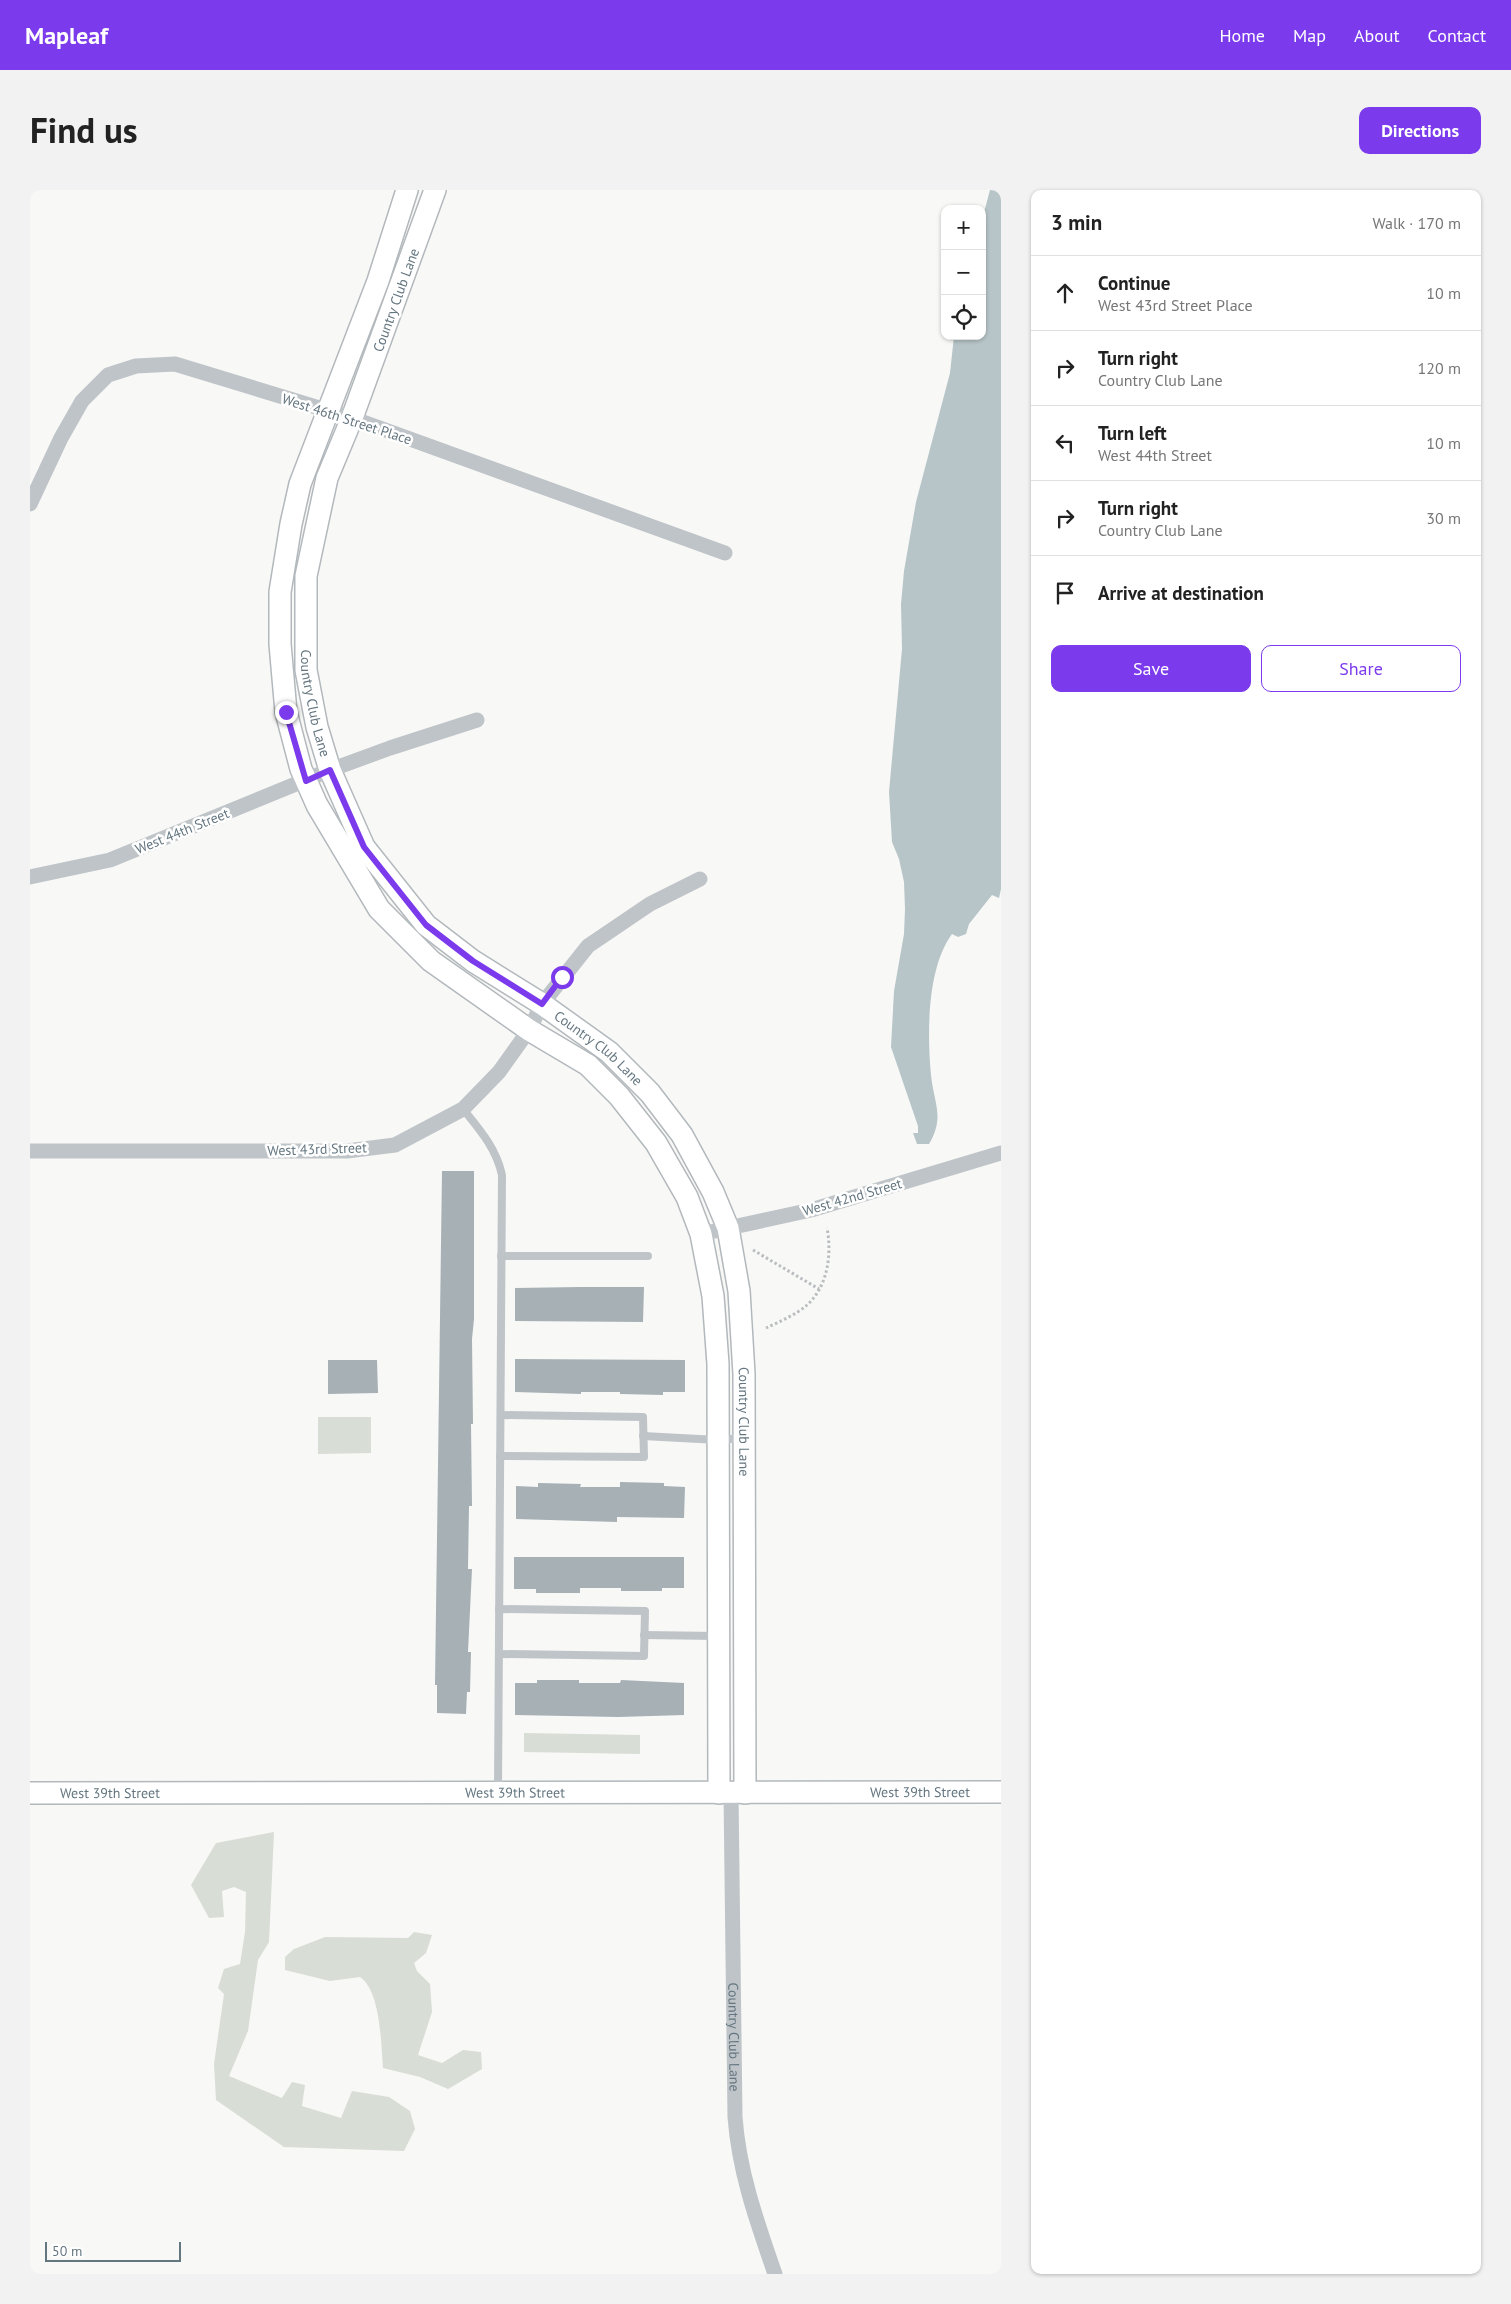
<!DOCTYPE html>
<meta charset="utf-8">
<style>
:root{--surface:#fff;--page:#f2f2f2;--text:#222;--muted:#767676;--line:#e0e0e0;--accent:#7c3aed}
body{margin:0;font-family:"PT Sans",sans-serif;background:var(--page);color:var(--text)}
.controls{position:absolute;right:15px;top:15px;display:grid;overflow:hidden;border-radius:10px;box-shadow:0 1px 4px #0004}
.controls button{width:45px;height:45px;display:grid;place-items:center;padding:0;border:0;border-bottom:1px solid var(--line);background:var(--surface);color:var(--text);font:25px sans-serif}
.scale{position:absolute;left:15px;bottom:12px;width:136px;box-sizing:border-box;padding-left:5px;border:2px solid #647680;border-top:0;font-size:14px;line-height:18px;white-space:nowrap;color:#647680;-webkit-text-stroke:4px #fff;paint-order:stroke}
.stop{position:absolute;width:15px;height:15px;margin:-11px;border:4px solid #7c3aed;border-radius:50%;background:#fff}
.stop.end{background:#7c3aed;border-color:#fff;box-shadow:0 1px 5px #0008}
.list{margin:0;padding:0;list-style:none}
h2{display:flex;justify-content:space-between;align-items:center;height:65px;margin:0;padding:0 20px;font-size:21px}
h2 small{font-size:16px;font-weight:400;color:var(--muted)}
.list li{display:grid;grid-template-columns:32px 1fr auto;gap:15px;align-items:center;box-sizing:border-box;height:75px;padding:0 20px;border-top:1px solid var(--line)}
.list b{display:block;font-size:19px;white-space:nowrap}
.list p{margin:0;font-size:16px;white-space:nowrap;color:var(--muted)}
.list em{font-size:16px;font-style:normal;color:var(--muted)}
.actions{display:flex;gap:10px;padding:15px 20px}
.actions a{flex:1;padding:11px 0;border:1px solid var(--accent);border-radius:10px;text-align:center;font-size:18px;color:var(--accent)}
.actions .main{background:var(--accent);color:#fff}
.icon{flex:none;width:28px;height:28px;fill:none;stroke:currentColor;stroke-width:2;stroke-linecap:round;stroke-linejoin:round}
.map{position:relative;flex:none;width:971px;height:2084px;overflow:hidden;border-radius:10px}
header{display:flex;align-items:center;gap:30px;box-sizing:border-box;height:70px;padding:0 25px;background:var(--accent);color:#fff}
header strong{font-size:24px}
nav{display:flex;gap:28px;margin-inline-start:auto;font-size:18px}
.intro{display:flex;align-items:center;justify-content:space-between;box-sizing:border-box;height:120px;padding:0 30px}
h1{margin:0;font-size:35px}
.button{padding:12px 22px;border-radius:10px;background:var(--accent);color:#fff;font-size:18px;font-weight:700}
main{display:flex;gap:30px;padding:0 30px}
aside{flex:1;background:var(--surface);border-radius:10px;box-shadow:0 1px 4px #0004}
.map>svg:first-child{display:block}
</style>
<header>
<strong>Mapleaf</strong>
<nav><a>Home</a><a>Map</a><a>About</a><a>Contact</a></nav>
</header>
<div class="intro"><h1>Find us</h1><a class="button">Directions</a></div>
<main>
<div class="map">
<svg width="971" height="2084" viewBox="0 0 971 2084">
<rect width="100%" height="100%" fill="#f8f8f6"/>
<g fill="#d8ddd5">
<path d="M 288,1227 L 341,1227 L 341,1263 L 288,1264 Z"/>
<path d="M 494,1543 L 610,1545 L 610,1564 L 494,1562 Z"/>
<path d="M 244,1642 L 239,1752 L 228,1770 L 218,1841 L 199,1886 L 252,1908 L 262,1892 L 275,1895 L 272,1916 L 311,1928 L 322,1901 L 359,1907 L 380,1921 L 385,1939 L 374,1961 L 254,1957 L 186,1910 L 184,1874 L 194,1804 L 188,1798 L 194,1779 L 210,1774 L 215,1742 L 216,1702 L 204,1697 L 192,1701 L 194,1727 L 179,1728 L 161,1695 L 186,1653 Z"/>
<path d="M 384,1742 L 402,1745 L 396,1763 L 384,1773 L 387,1781 L 400,1794 L 402,1822 L 388,1865 L 412,1873 L 433,1860 L 451,1862 L 452,1879 L 418,1899 L 390,1887 L 353,1878 C 351,1855 351,1801 330,1787 L 300,1791 L 255,1780 L 255,1767 L 264,1759 L 295,1747 L 378,1748 Z"/>
</g>
<path fill="#b7c5c8" d="M 960,0 L 971,0 L 971,699 L 969,708 L 962,705 L 939,734 L 936,744 L 928,747 L 922,744 C 897,778 897,843 901,885 C 904,914 915,927 899,954 L 887,954 L 883,943 L 888,943 L 888,936 L 861,857 L 864,801 L 874,744 L 875,719 L 874,692 L 869,669 L 862,652 L 859,602 L 872,459 L 871,414 L 874,381 L 886,312 L 920,183 L 924,146 L 952,146 L 952,30 Z"/>
<g fill="#a6b0b5">
<path d="M 412,981 L 444,981 L 444,1129 L 442,1149 L 443,1234 L 441,1234 L 442,1316 L 439,1316 L 438,1379 L 442,1379 L 438,1462 L 441,1462 L 440,1502 L 437,1502 L 436,1524 L 407,1523 L 407,1495 L 405,1495 Z"/>
<path d="M 550,1097 L 614,1097 L 613,1132 L 485,1131 L 485,1098 Z"/>
<path d="M 485,1169 L 655,1170 L 655,1202 L 633,1202 L 633,1205 L 590,1204 L 590,1202 L 551,1202 L 551,1204 L 485,1202 Z"/>
<path d="M 298,1170 L 347,1170 L 348,1203 L 298,1204 Z"/>
<path d="M 590,1292 L 634,1293 L 634,1296 L 655,1297 L 654,1328 L 587,1327 L 587,1332 L 486,1329 L 486,1296 L 508,1297 L 508,1293 L 551,1294 L 550,1297 L 590,1297 Z"/>
<path d="M 484,1367 L 654,1367 L 654,1398 L 632,1398 L 632,1401 L 591,1401 L 591,1398 L 550,1398 L 550,1403 L 506,1403 L 506,1399 L 484,1399 Z"/>
<path d="M 507,1490 L 549,1490 L 549,1493 L 590,1493 L 591,1490 L 654,1493 L 654,1525 L 588,1527 L 485,1525 L 485,1493 L 507,1493 Z"/>
</g>
<g fill="none" stroke-linecap="round" stroke-linejoin="round">
<defs>
<g id="secondary">
<path d="M 377,0 L 348,91 L 270,294 L 261,334 L 250,402 L 250,454 L 256,522 L 271,579 L 287,615 L 349,719 L 401,771 L 499,840 L 558,875 L 589,906 L 626,953 L 657,1007 L 671,1044 L 683,1106 L 688,1174 L 689,1603"/>
<path id="s2" d="M 405,0 L 322,228 L 297,288 L 276,386 L 276,480 L 287,537 L 300,580 L 334,657 L 396,735 L 443,771 L 512,814 L 579,862 L 620,903 L 652,945 L 683,1002 L 698,1038 L 709,1101 L 714,1184 L 715,1603"/>
<path id="s3" d="M 0,1603 L 971,1602"/>
</g>
</defs>
<use href="#secondary" stroke="#b2b8bc" stroke-width="24"/>
<g stroke="#babdc0" stroke-width="3" stroke-dasharray="2.5 2.5" stroke-linecap="butt">
<path d="M 723,1060 L 789,1099"/>
<path d="M 736,1138 C 749,1132 767,1124 777,1115 C 798,1096 802,1064 797,1038"/>
</g>
<g stroke="#bfc4c8" stroke-width="8">
<path d="M 433,919 C 450,940 466,958 472,985 L 468,1601"/>
<path d="M 471,1066 L 618,1066"/>
<path d="M 613,1246 L 688,1250 L 712,1248"/>
<path d="M 470,1266 L 614,1267 L 613,1227 L 471,1225"/>
<path d="M 614,1445 L 687,1446"/>
<path d="M 469,1464 L 614,1466 L 615,1421 L 469,1419"/>
</g>
<g stroke="#bfc4c8" stroke-width="15">
<path d="M 0,314 L 31,248 L 52,211 L 78,185 L 106,176 L 145,174 L 322,228 L 695,363"/>
<path d="M 0,687 L 80,670 L 300,580 L 360,558 L 447,530"/>
<path d="M 0,961 L 317,961 L 365,955 L 433,919 L 469,882 L 499,840 L 512,814 L 558,756 L 620,714 L 670,689"/>
<path d="M 671,1044 L 781,1020 L 971,963"/>
<path id="s1" d="M 701,1603 L 705,1927 C 709,1982 727,2032 745,2084"/>
</g>
<use href="#secondary" stroke="#fff" stroke-width="21"/>
</g>
<g fill="none" stroke-linecap="round" stroke-linejoin="round">
<path stroke="#7c3aed" stroke-width="6" d="M 256,522 L 276,591 L 300,580 L 334,657 L 396,735 L 443,771 L 512,814 L 532,787"/>
</g>
<g text-anchor="middle" dominant-baseline="central" stroke-width="5" stroke-linejoin="round" paint-order="stroke">
<g font-size="14" fill="#647680" stroke="#fff">
<text transform="translate(366 110) rotate(-70)">Country Club Lane</text>
<text transform="translate(317 229) rotate(18)">West 46th Street Place</text>
<text stroke="none"><textPath href="#s2" startOffset="536">Country Club Lane</textPath></text>
<text transform="translate(152 641) rotate(-22)">West 44th Street</text>
<text stroke="none"><textPath href="#s2" startOffset="1001">Country Club Lane</textPath></text>
<text transform="translate(287 959) rotate(-2)">West 43rd Street</text>
<text transform="translate(822 1007) rotate(-16)">West 42nd Street</text>
<text stroke="none"><textPath href="#s2" startOffset="1421">Country Club Lane</textPath></text>
<text stroke="none"><textPath href="#s3" startOffset="890">West 39th Street</textPath></text>
<text stroke="none"><textPath href="#s3" startOffset="80">West 39th Street</textPath></text>
<text stroke="none"><textPath href="#s3" startOffset="485">West 39th Street</textPath></text>
<text stroke="none"><textPath href="#s1" startOffset="244">Country Club Lane</textPath></text>
</g>
</g>
</svg>
<div class="controls">
<button>+</button>
<button>−</button>
<button><svg class="icon" aria-label="locate" viewBox="0 0 24 24"><circle cx="12" cy="12" r="6"/><path d="M12 2v4M12 18v4M2 12h4M18 12h4"/></svg></button>
</div>
<div class="scale">50 m</div>
<div class="stop" style="left:532px;top:787px"></div>
<div class="stop end" style="left:256px;top:522px"></div>
</div>
<aside>
<h2>3 min<small>Walk · 170 m</small></h2>
<ul class="list">
<li><svg class="icon" aria-label="ahead" viewBox="0 0 24 24"><path d="M12 20V5M6 11l6-6 6 6"/></svg><div><b>Continue</b><p>West 43rd Street Place</p></div><em>10 m</em></li>
<li><svg class="icon" aria-label="right" viewBox="0 0 24 24"><path d="M7 20v-9h11M14 6l5 5-5 5"/></svg><div><b>Turn right</b><p>Country Club Lane</p></div><em>120 m</em></li>
<li><svg class="icon" aria-label="left" viewBox="0 0 24 24"><path d="M17 20v-9H6M10 6l-5 5 5 5"/></svg><div><b>Turn left</b><p>West 44th Street</p></div><em>10 m</em></li>
<li><svg class="icon" aria-label="right" viewBox="0 0 24 24"><path d="M7 20v-9h11M14 6l5 5-5 5"/></svg><div><b>Turn right</b><p>Country Club Lane</p></div><em>30 m</em></li>
<li><svg class="icon" aria-label="arrive" viewBox="0 0 24 24"><path d="M6 21V4h12l-3 4 3 4H6"/></svg><div><b>Arrive at destination</b></div></li>
</ul>
<div class="actions"><a class="main">Save</a><a>Share</a></div>
</aside>
</main>
